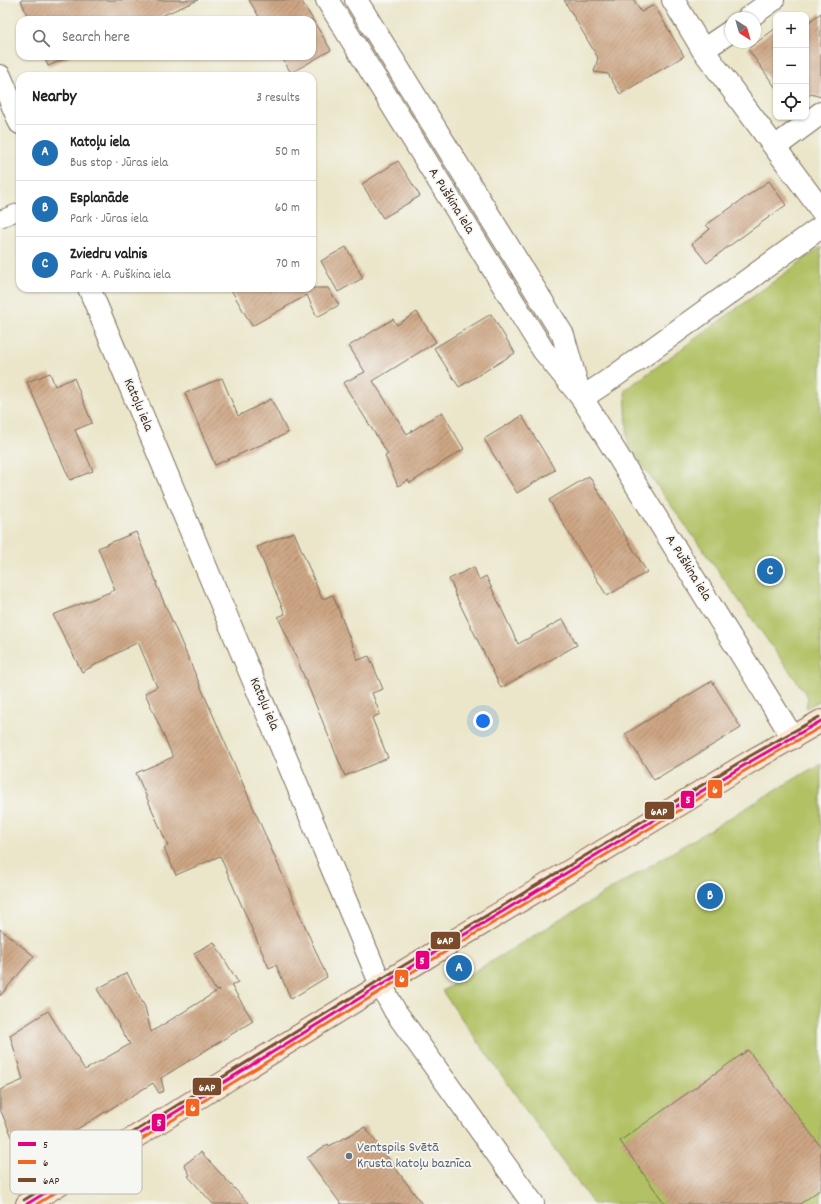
<!DOCTYPE html>
<meta charset="utf-8">
<style>
:root{--surface:#fff;--page:#f6f6f6;--text:#202124;--muted:#757577;--line:#e0e0e0;--accent:#1f6fb2}
body{margin:0;font-family:Dekko,sans-serif;background:var(--page);color:var(--text)}
.controls{position:absolute;right:12px;top:12px;display:grid;overflow:hidden;border-radius:8px;box-shadow:0 1px 3px #0004}
.controls button{width:36px;height:36px;display:grid;place-items:center;padding:0;border:0;border-bottom:1px solid var(--line);background:var(--surface);color:var(--text);font:20px sans-serif}
.compass{position:absolute;left:725px;top:12px;width:36px;height:36px;border-radius:50%;background:var(--surface);box-shadow:0 1px 3px #0004;rotate:143deg}
.you{position:absolute;left:483px;top:721px;width:14px;height:14px;margin:-10px;border:3px solid #fff;border-radius:50%;background:#1a73e8;box-shadow:0 0 0 6px #1a73e833}
.badge{display:grid;place-items:center;width:26px;height:26px;border-radius:50%;background:var(--accent);color:#fff;font-size:13px;font-weight:700}
.pin{position:absolute;translate:-50% -50%;border:2px solid #fff;box-shadow:0 1px 4px #0006}
.list{margin:0;padding:0;list-style:none}
h2{display:flex;justify-content:space-between;align-items:center;height:52px;margin:0;padding:0 16px;font-size:17px}
h2 small{font-size:13px;font-weight:400;color:var(--muted)}
.list li{display:grid;grid-template-columns:26px 1fr auto;gap:12px;align-items:center;box-sizing:border-box;height:56px;padding:0 16px;border-top:1px solid var(--line)}
.list b{display:block;font-size:15px;white-space:nowrap}
.list p{margin:0;font-size:13px;white-space:nowrap;color:var(--muted)}
.list em{font-size:13px;font-style:normal;color:var(--muted)}
.icon{flex:none;width:22px;height:22px;fill:none;stroke:currentColor;stroke-width:2;stroke-linecap:round;stroke-linejoin:round}
.map{position:relative;flex:none;width:821px;height:1204px;overflow:hidden}
.search{position:absolute;background:var(--surface);box-shadow:0 1px 3px #0004;left:16px;top:16px;width:300px;height:44px;display:flex;align-items:center;gap:10px;box-sizing:border-box;padding:0 14px;border-radius:12px;color:var(--muted);font-size:15px}
.panel{position:absolute;background:var(--surface);box-shadow:0 1px 3px #0004;left:16px;top:72px;width:300px;height:220px;border-radius:12px}
.map>svg:first-child{display:block}
</style>
<div class="map">
<svg width="821" height="1204" viewBox="0 0 821 1204">
<defs>
<pattern id="building-hatch" width="6" height="6" patternUnits="userSpaceOnUse"><rect width="6" height="6" fill="#cda684"/><path d="M-1 1l2-2M0 6l6-6M5 7l2-2" fill="none" stroke="#a8876b"/></pattern>
</defs>
<rect width="100%" height="100%" fill="#f6f6f2"/>
<filter id="ink" filterUnits="userSpaceOnUse"><feTurbulence type="fractalNoise" baseFrequency=".025" numOctaves="2"/><feDisplacementMap in="SourceGraphic" scale="8" xChannelSelector="R" yChannelSelector="G"/><feConvolveMatrix kernelMatrix="1 2 1 2 8 2 1 2 1" color-interpolation-filters="sRGB"/></filter>
<filter id="wash" filterUnits="userSpaceOnUse"><feTurbulence type="fractalNoise" baseFrequency=".012" numOctaves="4" result="noise"/><feDisplacementMap in="SourceGraphic" scale="16" xChannelSelector="R" yChannelSelector="G"/><feGaussianBlur stdDeviation="0.9" result="paint"/><feColorMatrix in="noise" values="0 0 0 0 0 0 0 0 0 0 0 0 0 0 0 0 0 1.4 0 .05"/><feComposite in="paint" operator="in"/></filter>
<g filter="url(#wash)">
<rect width="100%" height="100%" fill="#ebe6ca"/>
<g fill="#b1c163" stroke="#767640">
<path d="M 821,247 L 821,700 L 806,708 L 808,697 L 628,445 L 625,390 Z"/>
<path d="M 821,763 L 821,1204 L 593,1204 L 442,991 Z"/>
</g>
<g id="blocks">
<g fill="url(#building-hatch)">
<path d="M 21,0 L 198,0 L 152,20 L 29,20 Z"/>
<path d="M 249,0 L 301,0 L 331,50 L 291,73 L 281,56 L 312,56 L 312,20 L 261,20 Z"/>
<path d="M 564,0 L 634,0 L 641,12 L 654,5 L 684,56 L 620,94 L 608,74 L 594,72 L 598,58 Z"/>
<path d="M 821,13 L 821,97 L 811,94 L 806,98 L 806,24 Z"/>
<path d="M 776,28 L 776,88 L 748,49 Z"/>
<path d="M 44,56 L 72,56 L 48,66 Z"/>
<path d="M 398,161 L 420,196 L 383,218 L 362,184 Z"/>
<path d="M 769,181 L 786,205 L 725,249 L 707,263 L 692,244 L 710,229 L 706,225 Z"/>
<path d="M 346,247 L 363,278 L 338,292 L 321,261 Z"/>
<path d="M 230,288 L 328,288 L 339,305 L 317,317 L 307,295 L 252,326 Z"/>
<path d="M 417,312 L 436,342 L 373,381 L 407,434 L 442,412 L 464,449 L 410,483 L 408,480 L 398,486 L 385,456 L 388,454 L 343,383 L 365,372 L 349,346 L 393,319 L 397,325 Z"/>
<path d="M 491,314 L 515,353 L 459,387 L 434,348 Z"/>
<path d="M 50,373 L 55,386 L 74,378 L 92,423 L 75,430 L 93,471 L 70,480 L 27,382 Z"/>
<path d="M 222,378 L 238,416 L 271,399 L 288,433 L 215,465 L 185,393 Z"/>
<path d="M 522,416 L 555,470 L 517,493 L 484,439 Z"/>
<path d="M 589,476 L 647,572 L 607,596 L 549,500 Z"/>
<path d="M 136,532 L 157,583 L 156,584 L 327,977 L 291,999 L 276,965 L 269,968 L 220,856 L 176,875 L 164,848 L 168,846 L 136,773 L 173,757 L 145,693 L 157,687 L 138,642 L 82,672 L 53,615 L 115,590 L 98,548 Z"/>
<path d="M 294,532 L 322,599 L 333,595 L 358,660 L 369,656 L 383,689 L 372,693 L 380,714 L 372,718 L 388,758 L 345,776 L 294,652 L 278,617 L 285,614 L 257,547 Z"/>
<path d="M 474,567 L 479,580 L 486,576 L 518,644 L 563,619 L 577,645 L 501,688 L 454,592 L 455,591 L 449,579 Z"/>
<path d="M 712,681 L 741,728 L 654,780 L 625,734 Z"/>
<path d="M 0,929 L 34,956 L 0,996 Z"/>
<path d="M 214,942 L 238,982 L 231,985 L 253,1021 L 161,1078 L 164,1091 L 159,1093 L 153,1083 L 23,1162 L 0,1109 L 0,1090 L 23,1080 L 10,1035 L 48,1011 L 85,1070 L 130,1044 L 97,989 L 127,973 L 145,1007 L 151,1032 L 219,990 L 216,991 L 194,953 Z"/>
<path d="M 748,1050 L 821,1147 L 821,1189 L 800,1204 L 665,1204 L 620,1141 Z"/>
<path d="M 365,1127 L 422,1204 L 341,1204 L 307,1158 L 328,1144 L 329,1146 Z"/>
<path d="M 201,1152 L 219,1172 L 249,1204 L 213,1204 L 188,1176 L 190,1175 L 184,1165 Z"/>
</g>
</g>
</g>
<g filter="url(#ink)">
<use href="#blocks" fill-opacity="0" stroke="#796c5a" stroke-width="1"/>
<g fill="none" stroke-linecap="round" stroke-linejoin="round">
<defs>
<path id="lane" d="M 0,219 L 20,211"/>
<g id="street">
<path d="M 327,0 L 543,350 L 582,398 L 793,738"/>
<path d="M 356,0 L 563,335 L 578,388"/>
<path d="M 673,0 L 703,50 L 821,210"/>
<path d="M 748,18 L 773,0"/>
<path d="M 703,50 L 731,31"/>
<path d="M 0,76 L 20,123"/>
<path d="M 775,147 L 821,113"/>
<path d="M 89,288 L 381,985 L 395,1011 L 533,1204"/>
<path d="M 582,398 L 615,376 L 821,227"/>
</g>
<path id="secondary" d="M 27,1204 L 381,985 L 753,760 L 821,721"/>
</defs>
<use href="#lane" stroke="#796c5a" stroke-width="18"/>
<use href="#street" stroke="#796c5a" stroke-width="24"/>
<use href="#secondary" stroke="#796c5a" stroke-width="24"/>
<use href="#lane" stroke="#fff" stroke-width="16"/>
<use href="#street" stroke="#fff" stroke-width="22"/>
<use href="#secondary" stroke="#fce5d0" stroke-width="22"/>
<defs>
<path id="bus-1" d="M 27,1204 L 381,985 L 753,760 L 821,721"/>
<path id="bus-2" d="M 37,1204 L 384,989 L 756,764 L 821,727"/>
<path id="bus-3" d="M 24,1200 L 378,981 L 750,756 L 819,717"/>
</defs>
<use href="#bus-1" stroke="#f6f6f2" stroke-width="6"/>
<use href="#bus-2" stroke="#f6f6f2" stroke-width="6"/>
<use href="#bus-3" stroke="#f6f6f2" stroke-width="6"/>
<use href="#bus-1" stroke="#e5007d" stroke-width="3"/>
<use href="#bus-2" stroke="#f26522" stroke-width="3"/>
<use href="#bus-3" stroke="#7a4b2a" stroke-width="3"/>
</g>
</g>
<circle fill="#6b7280" stroke="#f6f6f2" stroke-width="1.5" cx="349" cy="1156" r="4"/>
<g text-anchor="middle" dominant-baseline="central" stroke-width="3.5" stroke-linejoin="round" paint-order="stroke">
<g font-size="14" fill="#3b2a1e" stroke="#f6f6f2">
<text transform="translate(451 201) rotate(58)">A. Puškina iela</text>
<text transform="translate(138 405) rotate(67)">Katoļu iela</text>
<text transform="translate(688 568) rotate(58)">A. Puškina iela</text>
<text transform="translate(264 704) rotate(67)">Katoļu iela</text>
</g>
<g font-size="14" fill="#5b616d" stroke="#f6f6f2" text-anchor="start">
<text x="357" y="1148">Ventspils Svētā<tspan x="357" dy="16">Krusta katoļu baznīca</tspan></text>
</g>
</g>
<rect x="10" y="1130" width="132" height="64" rx="6" fill="#f6f6f2" stroke="#beb9b2" stroke-width="1"/>
<rect x="18" y="1142" width="18" height="4" fill="#e5007d"/>
<rect x="18" y="1160" width="18" height="4" fill="#f26522"/>
<rect x="18" y="1178" width="18" height="4" fill="#7a4b2a"/>
<g font-size="11" fill="#3b2a1e">
<text x="43" y="1148">5</text>
<text x="43" y="1166">6</text>
<text x="43" y="1184">6AP</text>
</g>
<g stroke="#f6f6f2" stroke-width="1.5">
<rect x="707" y="779" width="16" height="20" rx="4" fill="#f26522"/>
<rect x="680" y="790" width="15" height="19" rx="4" fill="#e5007d"/>
<rect x="644" y="801" width="31" height="19" rx="4" fill="#7a4b2a"/>
<rect x="430" y="931" width="31" height="19" rx="4" fill="#7a4b2a"/>
<rect x="415" y="950" width="15" height="20" rx="4" fill="#e5007d"/>
<rect x="394" y="969" width="15" height="19" rx="4" fill="#f26522"/>
<rect x="192" y="1077" width="30" height="19" rx="4" fill="#7a4b2a"/>
<rect x="185" y="1098" width="15" height="19" rx="4" fill="#f26522"/>
<rect x="151" y="1113" width="15" height="19" rx="4" fill="#e5007d"/>
</g>
<g font-size="11" text-anchor="middle" font-weight="bold" fill="#fff">
<text x="715" y="793">6</text>
<text x="688" y="803">5</text>
<text x="659" y="815">6AP</text>
<text x="445" y="944">6AP</text>
<text x="422" y="964">5</text>
<text x="402" y="982">6</text>
<text x="207" y="1091">6AP</text>
<text x="193" y="1111">6</text>
<text x="159" y="1126">5</text>
</g>
</svg>
<div class="controls">
<button>+</button>
<button>−</button>
<button><svg class="icon" aria-label="locate" viewBox="0 0 24 24"><circle cx="12" cy="12" r="6"/><path d="M12 2v4M12 18v4M2 12h4M18 12h4"/></svg></button>
</div>
<svg class="compass" viewBox="-18 -18 36 36"><path d="M0-13l5 13h-10z" fill="#e53935"/><path d="M0 13l5-13h-10z" fill="#757577"/></svg>
<div class="you"></div>
<div class="pin badge" style="left:459px;top:968px">A</div>
<div class="pin badge" style="left:710px;top:896px">B</div>
<div class="pin badge" style="left:770px;top:571px">C</div>
<div class="search"><svg class="icon" aria-label="search" viewBox="0 0 24 24"><circle cx="10" cy="10" r="6"/><path d="M15 15l6 6"/></svg>Search here</div>
<section class="panel">
<h2>Nearby<small>3 results</small></h2>
<ul class="list">
<li><span class="badge">A</span><div><b>Katoļu iela</b><p>Bus stop · Jūras iela</p></div><em>50 m</em></li>
<li><span class="badge">B</span><div><b>Esplanāde</b><p>Park · Jūras iela</p></div><em>60 m</em></li>
<li><span class="badge">C</span><div><b>Zviedru valnis</b><p>Park · A. Puškina iela</p></div><em>70 m</em></li>
</ul>
</section>
</div>
